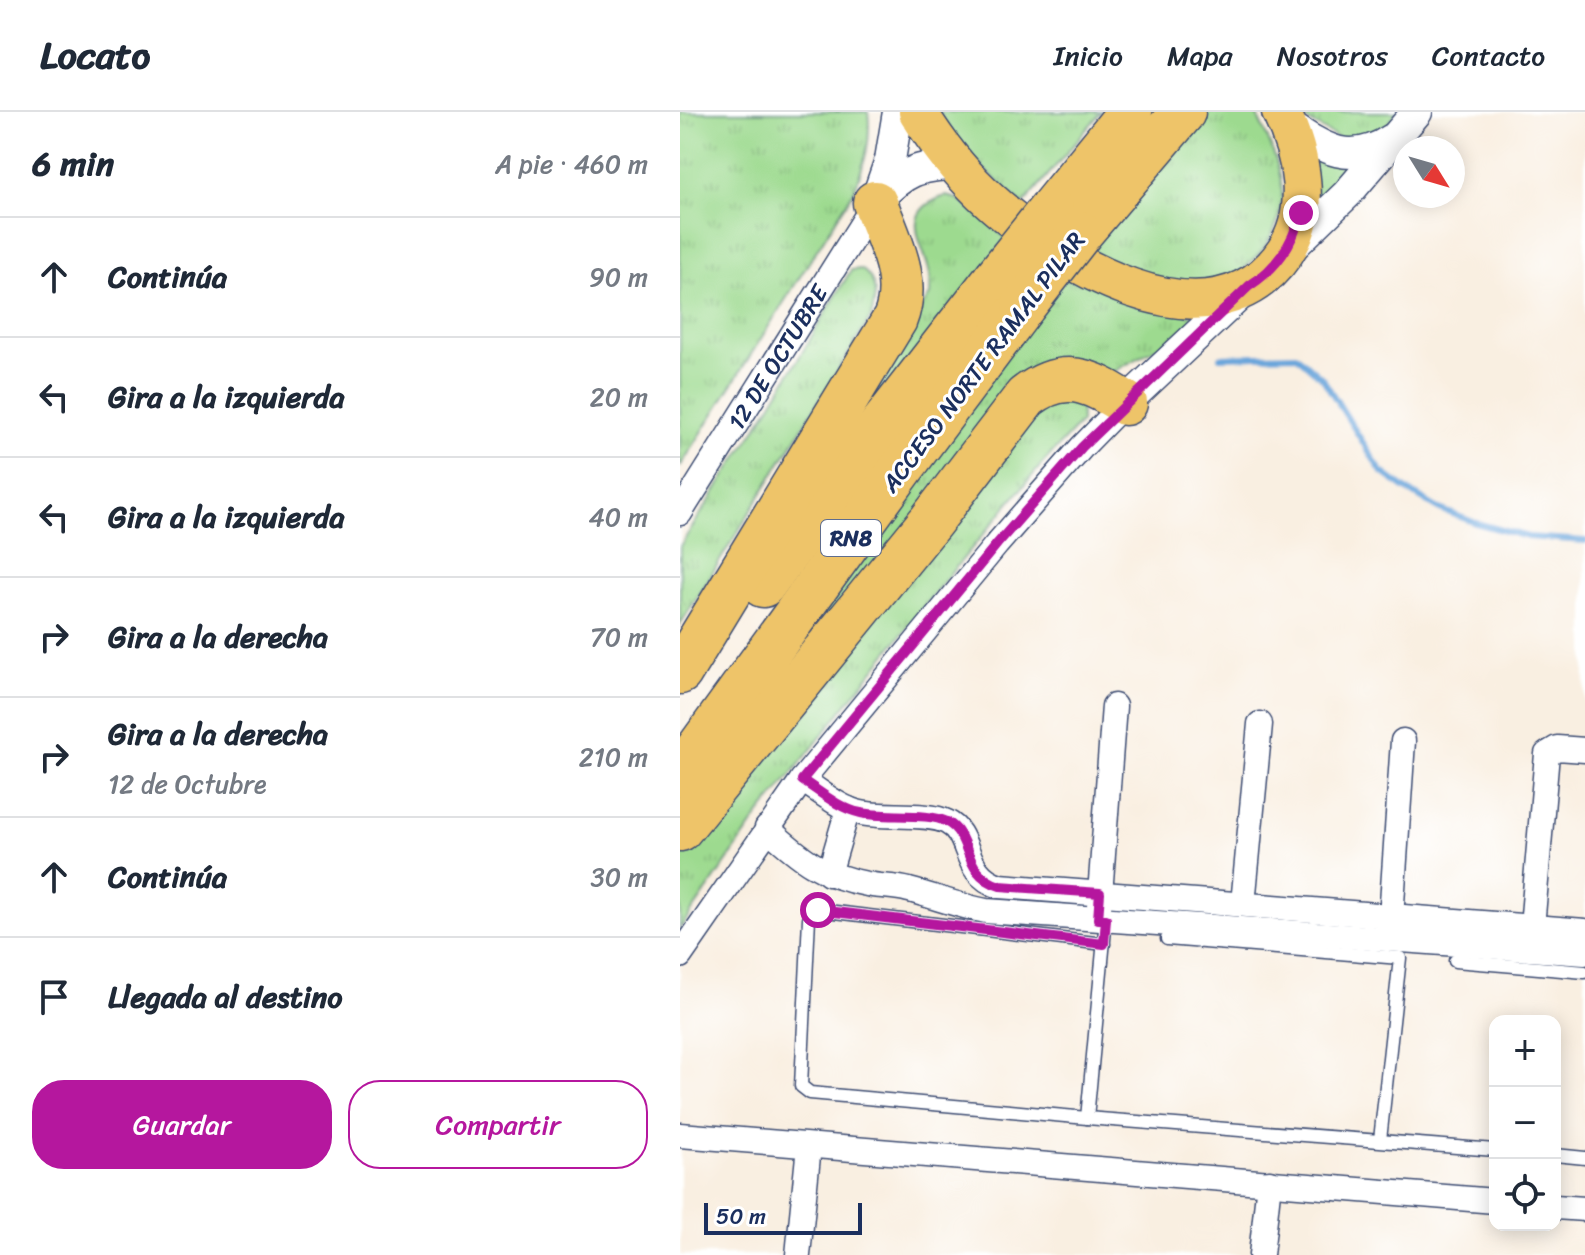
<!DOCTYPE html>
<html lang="es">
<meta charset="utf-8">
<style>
:root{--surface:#fff;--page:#f6f6f7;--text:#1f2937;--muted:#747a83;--line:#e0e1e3;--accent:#b5179e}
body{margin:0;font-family:Sriracha,sans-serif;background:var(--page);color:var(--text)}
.controls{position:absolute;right:24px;bottom:24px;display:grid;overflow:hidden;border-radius:16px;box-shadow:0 4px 20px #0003}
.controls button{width:72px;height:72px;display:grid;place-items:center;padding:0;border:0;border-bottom:2px solid var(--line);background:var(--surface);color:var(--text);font:40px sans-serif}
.compass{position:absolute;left:713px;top:24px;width:72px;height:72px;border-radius:50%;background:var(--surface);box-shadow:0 4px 20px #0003;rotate:127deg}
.scale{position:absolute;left:24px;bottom:20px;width:158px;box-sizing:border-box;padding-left:8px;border:4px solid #1b2f5e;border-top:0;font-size:22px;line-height:28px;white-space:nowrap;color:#1b2f5e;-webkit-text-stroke:6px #fff;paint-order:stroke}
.stop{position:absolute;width:24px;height:24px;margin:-18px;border:6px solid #b5179e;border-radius:50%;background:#fff}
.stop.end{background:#b5179e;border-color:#fff;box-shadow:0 2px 8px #0008}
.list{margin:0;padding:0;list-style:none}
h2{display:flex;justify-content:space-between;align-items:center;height:104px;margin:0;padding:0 32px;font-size:34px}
h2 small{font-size:26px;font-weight:400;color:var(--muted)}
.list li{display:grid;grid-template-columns:52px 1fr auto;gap:24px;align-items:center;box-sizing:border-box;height:120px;padding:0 32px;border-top:2px solid var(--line)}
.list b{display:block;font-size:30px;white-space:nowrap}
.list p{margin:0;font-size:26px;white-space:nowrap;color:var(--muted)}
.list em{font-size:26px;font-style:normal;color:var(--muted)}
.actions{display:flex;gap:16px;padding:24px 32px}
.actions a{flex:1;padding:18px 0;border:2px solid var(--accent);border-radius:32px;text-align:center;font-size:28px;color:var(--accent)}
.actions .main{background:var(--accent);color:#fff}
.icon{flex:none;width:44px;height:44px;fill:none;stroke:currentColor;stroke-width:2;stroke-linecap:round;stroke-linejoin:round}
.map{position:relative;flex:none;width:905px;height:1143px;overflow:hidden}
header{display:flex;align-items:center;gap:48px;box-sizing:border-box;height:112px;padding:0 40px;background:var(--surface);border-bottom:2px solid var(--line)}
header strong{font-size:38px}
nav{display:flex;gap:44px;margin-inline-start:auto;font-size:28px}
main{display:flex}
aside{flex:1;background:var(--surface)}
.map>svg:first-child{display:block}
</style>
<header>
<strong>Locato</strong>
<nav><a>Inicio</a><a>Mapa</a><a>Nosotros</a><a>Contacto</a></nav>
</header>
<main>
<aside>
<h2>6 min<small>A pie · 460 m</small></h2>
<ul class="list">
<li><svg class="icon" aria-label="ahead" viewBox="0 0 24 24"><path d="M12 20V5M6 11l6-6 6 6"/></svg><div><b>Continúa</b></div><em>90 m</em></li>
<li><svg class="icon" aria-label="left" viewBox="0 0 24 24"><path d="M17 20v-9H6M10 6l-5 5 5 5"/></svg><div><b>Gira a la izquierda</b></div><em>20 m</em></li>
<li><svg class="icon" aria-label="left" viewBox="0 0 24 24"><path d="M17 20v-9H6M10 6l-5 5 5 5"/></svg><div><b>Gira a la izquierda</b></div><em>40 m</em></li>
<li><svg class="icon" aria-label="right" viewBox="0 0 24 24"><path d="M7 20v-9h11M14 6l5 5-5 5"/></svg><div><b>Gira a la derecha</b></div><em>70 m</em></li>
<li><svg class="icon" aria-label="right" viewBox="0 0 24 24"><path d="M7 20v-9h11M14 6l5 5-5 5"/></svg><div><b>Gira a la derecha</b><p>12 de Octubre</p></div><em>210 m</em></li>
<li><svg class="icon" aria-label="ahead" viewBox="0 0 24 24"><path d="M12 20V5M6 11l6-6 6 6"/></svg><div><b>Continúa</b></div><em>30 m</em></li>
<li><svg class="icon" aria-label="arrive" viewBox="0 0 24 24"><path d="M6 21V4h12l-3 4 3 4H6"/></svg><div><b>Llegada al destino</b></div></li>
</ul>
<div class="actions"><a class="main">Guardar</a><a>Compartir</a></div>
</aside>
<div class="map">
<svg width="905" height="1143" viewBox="0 0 905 1143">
<defs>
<pattern id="grass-tufts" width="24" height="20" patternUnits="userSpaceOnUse" patternTransform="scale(2)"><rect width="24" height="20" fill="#9dda8f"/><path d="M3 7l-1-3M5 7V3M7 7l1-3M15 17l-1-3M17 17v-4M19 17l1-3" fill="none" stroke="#87bb7e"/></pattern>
</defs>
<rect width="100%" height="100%" fill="#fff"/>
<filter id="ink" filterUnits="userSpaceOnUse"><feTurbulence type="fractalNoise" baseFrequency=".0125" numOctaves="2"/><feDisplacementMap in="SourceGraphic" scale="16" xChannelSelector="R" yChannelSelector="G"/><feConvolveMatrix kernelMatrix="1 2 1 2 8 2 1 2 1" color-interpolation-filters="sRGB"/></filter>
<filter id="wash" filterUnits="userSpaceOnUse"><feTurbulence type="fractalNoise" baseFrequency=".006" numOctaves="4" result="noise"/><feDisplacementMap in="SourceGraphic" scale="32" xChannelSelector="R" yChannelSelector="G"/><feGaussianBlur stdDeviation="1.8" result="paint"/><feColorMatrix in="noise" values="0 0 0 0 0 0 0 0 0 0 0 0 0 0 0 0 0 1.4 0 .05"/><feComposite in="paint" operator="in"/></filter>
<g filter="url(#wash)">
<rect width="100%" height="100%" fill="#f9efe1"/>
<g fill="url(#grass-tufts)" stroke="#5c8476" stroke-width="2">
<path d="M 0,0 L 188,0 C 192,29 184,52 174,79 L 0,355 Z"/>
<path d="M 258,0 L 421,0 L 343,93 L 288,42 Z"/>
<path d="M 524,0 L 575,0 C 600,48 618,94 580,141 C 572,150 562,160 552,164 C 530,172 501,170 479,167 C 458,165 426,148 405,139 L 490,36 Z"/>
<path d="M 612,0 L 717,0 L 701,21 L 669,32 Z"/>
<path d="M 625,46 L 675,55 L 633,103 Z"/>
<path d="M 266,84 L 278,87 L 326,126 L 112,419 L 176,295 L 250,183 C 250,177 251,169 250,163 C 244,130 216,99 266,84 Z"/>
<path d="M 181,157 C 199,169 196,186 191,205 L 0,513 L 0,434 L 91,293 L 171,158 Z"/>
<path d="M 387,164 L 519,206 L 478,235 L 433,260 L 392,253 L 91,580 L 136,497 Z"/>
<path d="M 400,282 L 401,310 L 362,352 L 252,484 L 77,706 L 0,817 L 0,738 L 352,290 Z"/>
</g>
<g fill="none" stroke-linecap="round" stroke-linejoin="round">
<path stroke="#6aa6db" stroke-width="6" d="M 540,245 L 616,243 L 643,267 L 701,359 L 724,376 L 757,396 L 796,411 L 848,425 L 905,429"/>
</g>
</g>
<g filter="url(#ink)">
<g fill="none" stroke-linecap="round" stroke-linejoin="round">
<defs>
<g id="service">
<path d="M 487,827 L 720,846 L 700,1028"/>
<path d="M 424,832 L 138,798 L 129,806 L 121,974 L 130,981 L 407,1006 L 815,1038"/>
<path d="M 775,849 L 905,860"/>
<path d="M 407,1006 L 426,807"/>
<path d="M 875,1043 L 905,1046"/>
</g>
<g id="minor">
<path id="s1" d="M 0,401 L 195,91"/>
<path d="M 122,668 C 140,679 160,697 181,701 C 204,706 248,700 267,710 C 293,723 281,762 320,774 L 905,819"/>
<path d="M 87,716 C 120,746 142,764 187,772 C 201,775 216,774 229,778 C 256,785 279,794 306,799 L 905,841"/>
<path d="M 149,762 L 168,697"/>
<path d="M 563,792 L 580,612"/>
<path d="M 419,796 L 434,594"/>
<path d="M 852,815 L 867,642 L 877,636 L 905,638"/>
<path d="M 710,821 L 723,629"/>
<path d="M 0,844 L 122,668 L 317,432 L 402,335 L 445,291"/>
<path d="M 0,1023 L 815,1089"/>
<path d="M 875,1095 L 905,1097"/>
<path d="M 118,1143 L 129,1034"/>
<path d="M 581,1143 L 589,1070"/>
</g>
<g id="tertiary">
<path d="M 607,12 C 644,37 670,55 712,27"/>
<path d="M 199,86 C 225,59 238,54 275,53"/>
<path d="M 195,91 L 210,48 L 218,0"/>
<path d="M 609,138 L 667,82 L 737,0"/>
<path d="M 445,291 L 565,178"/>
</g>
<path id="primary" d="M 238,0 C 256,29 277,57 302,81 C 370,146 531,249 605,140 C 633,98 622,43 601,0"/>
<g id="motorway">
<path d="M 371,97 L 450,0"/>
<path d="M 400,121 L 503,0"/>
<path d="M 83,473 L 194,323 L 316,166"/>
<path d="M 0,560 L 215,207 C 231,167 209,129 195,91"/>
<path d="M 0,662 L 222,356 L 344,193"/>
<path d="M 0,717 L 251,409 L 346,285 C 383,256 410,268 445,291"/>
</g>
</defs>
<use href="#service" stroke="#3c4c72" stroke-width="15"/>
<use href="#minor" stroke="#3c4c72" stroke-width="27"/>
<use href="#tertiary" stroke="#3c4c72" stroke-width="33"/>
<use href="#primary" stroke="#3c4c72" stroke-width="41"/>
<use href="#motorway" stroke="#3c4c72" stroke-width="47"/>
<use href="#service" stroke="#fff" stroke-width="12"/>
<use href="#minor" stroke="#fff" stroke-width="24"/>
<use href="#tertiary" stroke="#fff" stroke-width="30"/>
<use href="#primary" stroke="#eec469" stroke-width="38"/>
<use href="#motorway" stroke="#eec469" stroke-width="44"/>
<defs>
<g id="motorway-bridge">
<path d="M 316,166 L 371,97"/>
<path d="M 344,193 L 400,121"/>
</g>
</defs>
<use href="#motorway-bridge" stroke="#3c4c72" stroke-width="47" stroke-linecap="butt"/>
<use href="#motorway-bridge" stroke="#eec469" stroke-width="44"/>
</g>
</g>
<g fill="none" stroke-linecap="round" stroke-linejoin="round" filter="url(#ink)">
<path stroke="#b5179e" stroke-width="10" d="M 138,798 L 424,832 L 426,807 L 418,807 L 420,781 L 320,774 C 281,762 293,724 267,710 C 249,700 204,706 181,701 C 160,697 140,680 122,668 L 317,432 L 402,335 L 569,174 C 597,156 612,133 621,101"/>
</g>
<g text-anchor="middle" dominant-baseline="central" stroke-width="6" stroke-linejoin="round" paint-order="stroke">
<rect fill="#fff" stroke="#5f6d8e" stroke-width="2" x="141" y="408" width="60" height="36" rx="6"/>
<g font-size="22" font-weight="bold" fill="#1b2f5e">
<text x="171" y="426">RN8</text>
</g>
<g font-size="24" fill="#1b2f5e" stroke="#fff">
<text stroke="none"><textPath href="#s1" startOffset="184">12 DE OCTUBRE</textPath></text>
<text transform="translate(303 250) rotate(-53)">ACCESO NORTE RAMAL PILAR</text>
</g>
</g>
</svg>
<div class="controls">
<button>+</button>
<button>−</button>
<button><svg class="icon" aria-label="locate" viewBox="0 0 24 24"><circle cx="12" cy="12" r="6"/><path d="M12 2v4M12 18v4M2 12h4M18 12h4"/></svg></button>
</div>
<svg class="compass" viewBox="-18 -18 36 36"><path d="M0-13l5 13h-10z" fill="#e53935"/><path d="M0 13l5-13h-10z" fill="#747a83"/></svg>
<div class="scale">50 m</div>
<div class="stop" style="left:138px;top:798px"></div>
<div class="stop end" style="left:621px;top:101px"></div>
</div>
</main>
